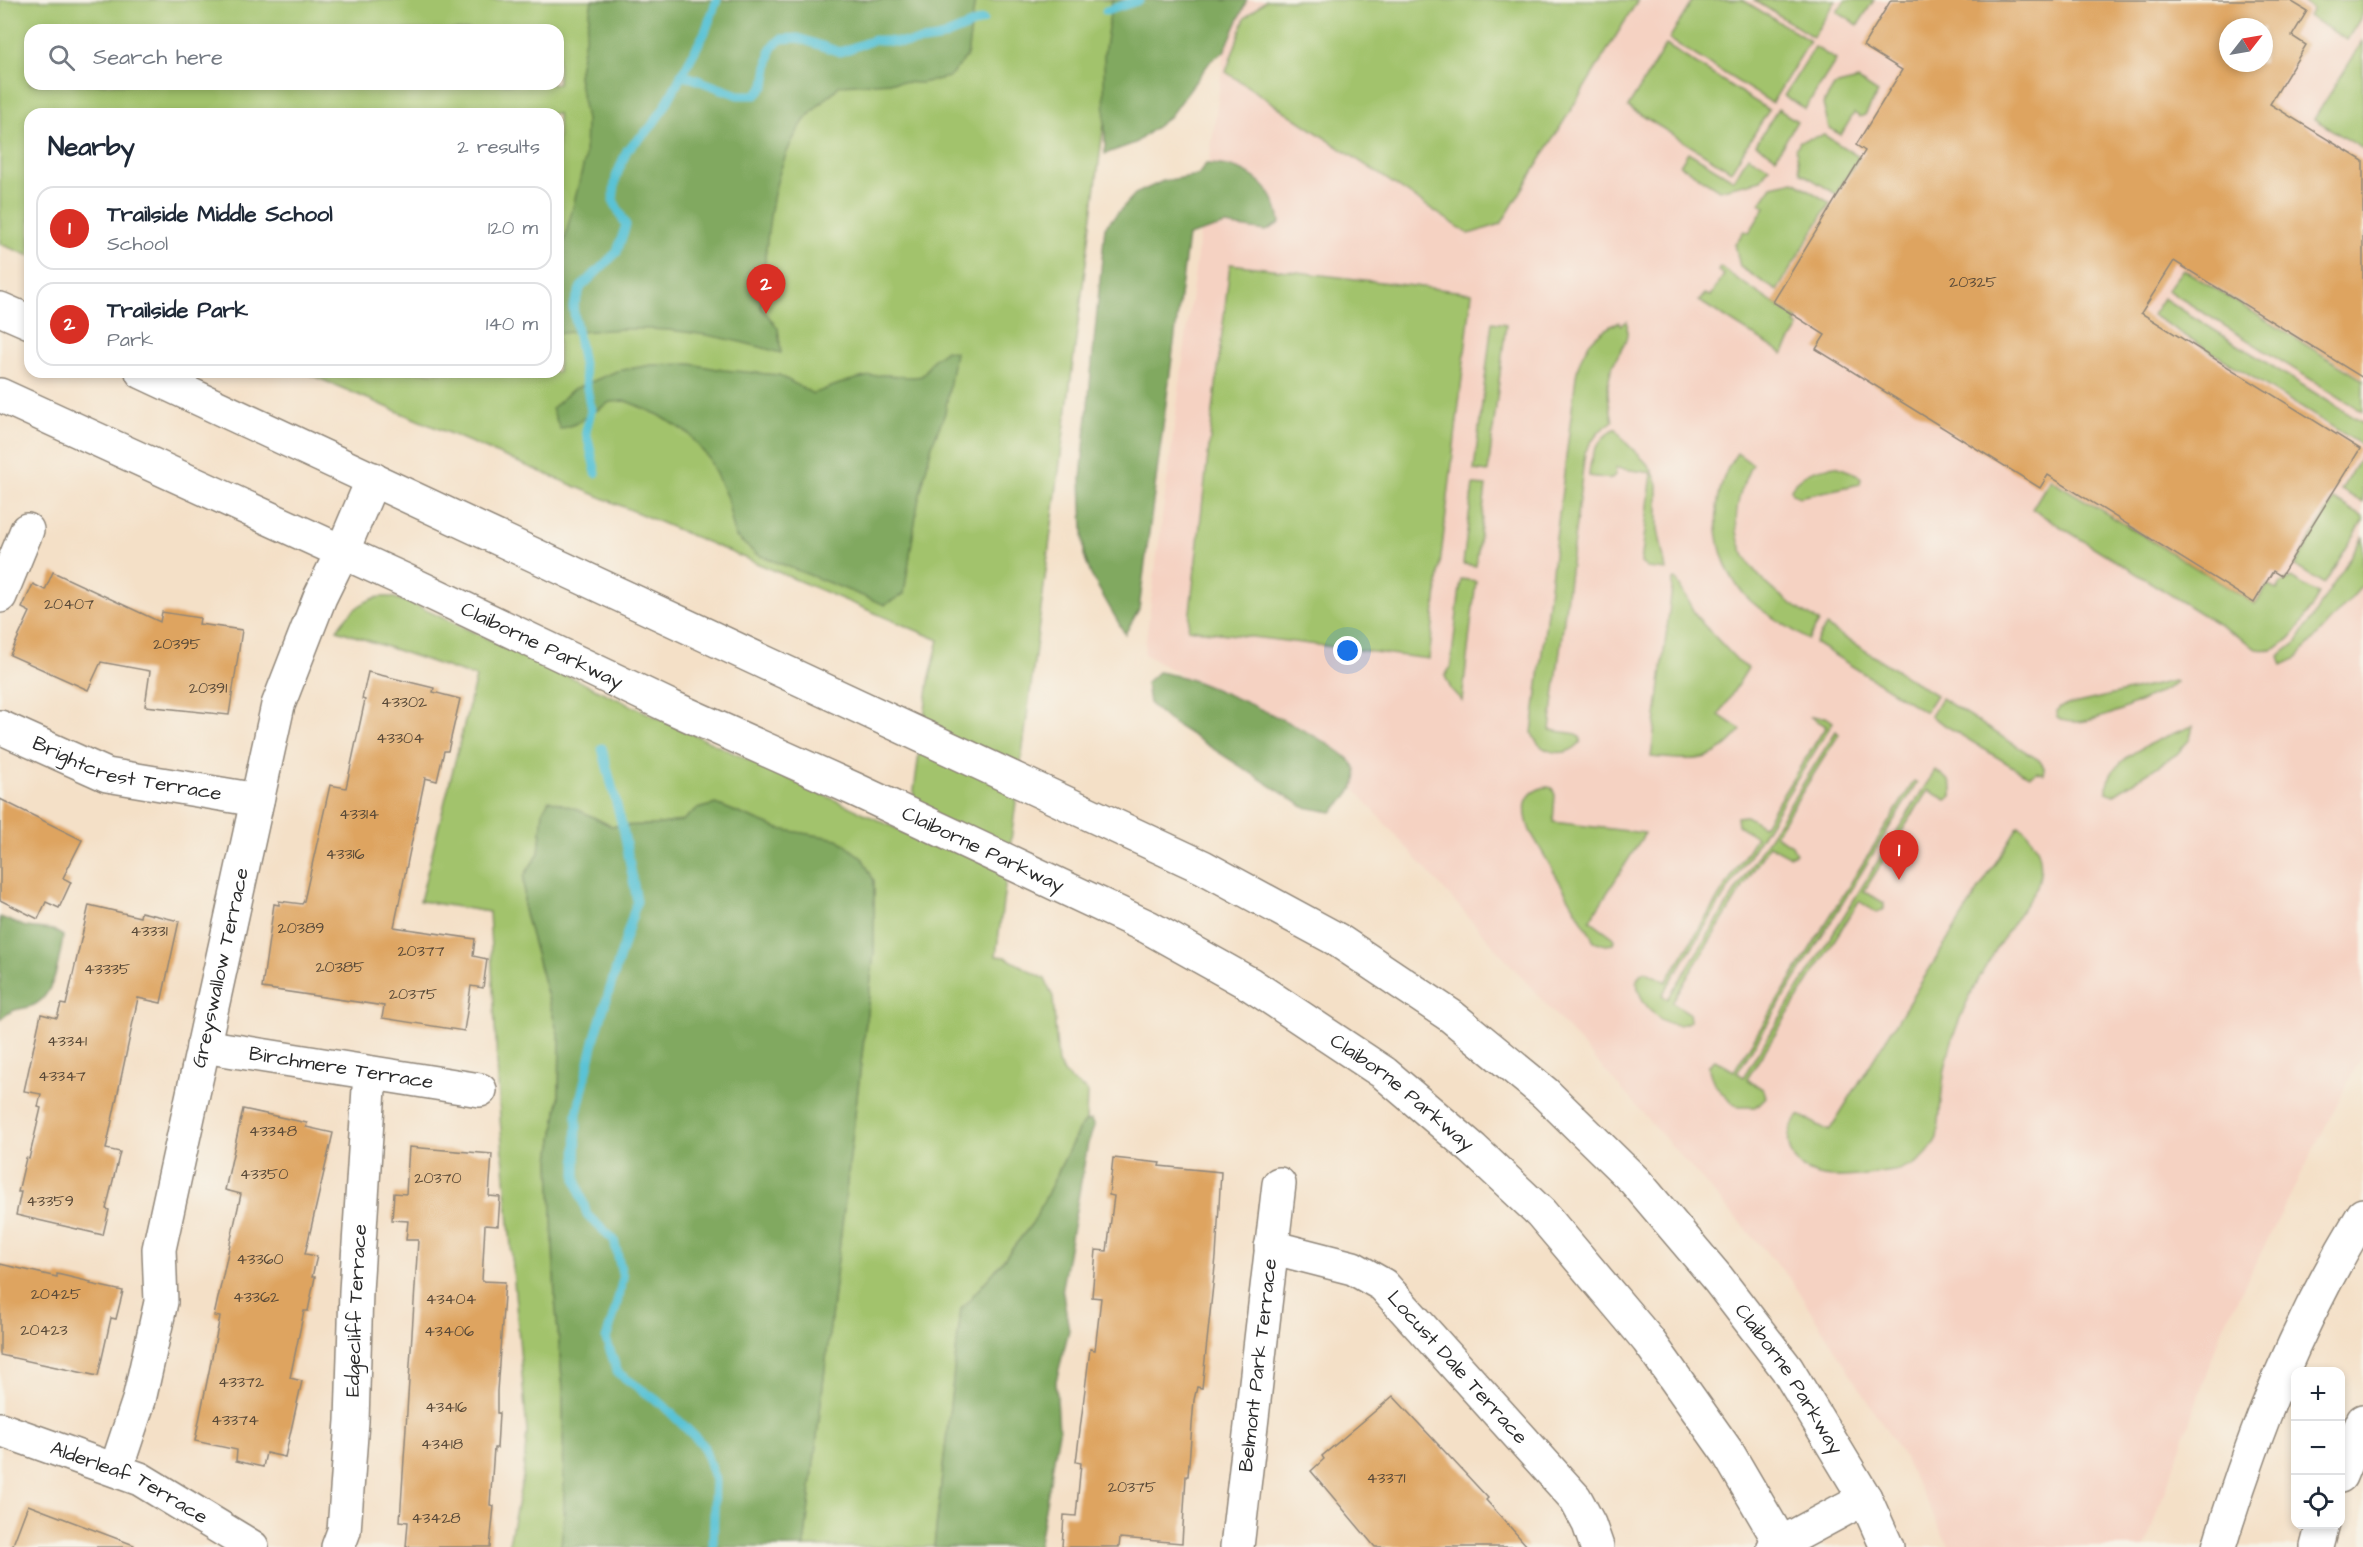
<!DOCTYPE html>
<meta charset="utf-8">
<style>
:root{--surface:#fff;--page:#f2f2f3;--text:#1f2937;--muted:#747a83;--line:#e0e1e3;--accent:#d93025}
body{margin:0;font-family:"Architects Daughter",sans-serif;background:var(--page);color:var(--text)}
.controls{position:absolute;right:18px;bottom:18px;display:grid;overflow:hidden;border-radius:12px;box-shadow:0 3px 9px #0003}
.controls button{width:54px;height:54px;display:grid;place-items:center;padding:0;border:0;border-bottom:2px solid var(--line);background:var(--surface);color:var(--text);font:30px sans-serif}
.compass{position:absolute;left:2219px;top:18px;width:54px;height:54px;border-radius:50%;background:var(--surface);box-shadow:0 3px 9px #0003;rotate:59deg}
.you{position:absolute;left:1348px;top:651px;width:21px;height:21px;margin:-15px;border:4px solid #fff;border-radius:50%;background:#1a73e8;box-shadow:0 0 0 9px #1a73e833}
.badge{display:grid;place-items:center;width:39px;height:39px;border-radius:50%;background:var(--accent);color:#fff;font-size:20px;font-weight:700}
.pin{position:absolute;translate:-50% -50px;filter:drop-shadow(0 2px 3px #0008)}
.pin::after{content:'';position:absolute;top:32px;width:21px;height:18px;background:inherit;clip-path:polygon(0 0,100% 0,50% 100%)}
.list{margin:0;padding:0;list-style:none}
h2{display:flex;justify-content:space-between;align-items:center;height:78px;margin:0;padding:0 24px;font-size:26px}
h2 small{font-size:20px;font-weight:400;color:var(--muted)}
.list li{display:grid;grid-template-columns:39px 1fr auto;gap:18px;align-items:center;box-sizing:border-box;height:84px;margin:0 12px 12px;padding:0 12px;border:2px solid var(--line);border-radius:18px}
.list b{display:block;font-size:22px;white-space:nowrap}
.list p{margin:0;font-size:20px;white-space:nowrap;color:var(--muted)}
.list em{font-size:20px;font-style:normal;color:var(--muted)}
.icon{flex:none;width:33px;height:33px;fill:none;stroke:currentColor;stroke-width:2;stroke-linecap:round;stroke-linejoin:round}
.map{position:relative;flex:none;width:2363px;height:1547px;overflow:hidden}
.search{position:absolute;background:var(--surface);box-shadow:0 3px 9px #0003;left:24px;top:24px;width:540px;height:66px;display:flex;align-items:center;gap:15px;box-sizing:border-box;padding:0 21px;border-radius:18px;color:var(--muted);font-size:22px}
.panel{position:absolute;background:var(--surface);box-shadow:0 3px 9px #0003;left:24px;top:108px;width:540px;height:270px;border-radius:18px}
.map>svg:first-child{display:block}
</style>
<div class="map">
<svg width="2363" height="1547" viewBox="0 0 2363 1547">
<rect width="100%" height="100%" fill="#f7f3e8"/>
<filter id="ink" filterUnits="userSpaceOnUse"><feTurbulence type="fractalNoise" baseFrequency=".0167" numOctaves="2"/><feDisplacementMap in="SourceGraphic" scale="12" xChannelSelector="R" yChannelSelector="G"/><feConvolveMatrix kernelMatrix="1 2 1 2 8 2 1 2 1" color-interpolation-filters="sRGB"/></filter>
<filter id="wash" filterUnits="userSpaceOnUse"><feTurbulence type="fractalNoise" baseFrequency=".008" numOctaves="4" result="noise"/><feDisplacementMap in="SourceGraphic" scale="24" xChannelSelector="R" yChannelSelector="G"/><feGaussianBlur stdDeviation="1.35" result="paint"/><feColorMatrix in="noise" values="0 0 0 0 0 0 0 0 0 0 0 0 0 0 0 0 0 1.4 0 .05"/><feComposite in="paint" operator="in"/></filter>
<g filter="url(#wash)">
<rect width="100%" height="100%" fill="#f4e0c7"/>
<path fill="#f5d2c2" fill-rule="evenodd" d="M 1247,0 L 2363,0 L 2363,1053 L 2223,1327 L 2145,1547 L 1949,1547 L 1904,1458 L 1791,1280 L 1326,757 L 1144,654 L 1224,52 ZM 2228,27 L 2264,27 L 2264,63 L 2228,63 Z"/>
<g fill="#a2c36c" stroke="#66774c" stroke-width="1.5" fill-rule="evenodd">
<path d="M 0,0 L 1120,0 L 996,956 L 1005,957 L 1045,979 L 1053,997 L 1058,1064 L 1070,1080 L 1087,1091 L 1086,1121 L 1079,1129 L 1034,1221 L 993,1273 L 961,1309 L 934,1547 L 804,1547 L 874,953 L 874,881 L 779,829 L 716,804 L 697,809 L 682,821 L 654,825 L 611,826 L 577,809 L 543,812 L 539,853 L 524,876 L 524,910 L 560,1041 L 559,1098 L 550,1160 L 555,1298 L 563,1389 L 564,1514 L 561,1547 L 508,1547 L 523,1477 L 527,1432 L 500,1119 L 489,912 L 420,901 L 476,677 L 337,630 C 348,613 367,594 390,597 C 398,598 406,602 413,604 L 908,834 L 929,681 L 939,640 L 304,372 L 558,372 L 558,114 L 30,114 L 30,256 L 0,244 ZM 30,30 L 558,30 L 558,84 L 30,84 Z"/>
<path d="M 1266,0 L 1638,0 L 1501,224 L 1469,234 L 1226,72 L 1245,18 Z"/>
<path d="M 1693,0 L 1743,0 L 1810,41 L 1772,103 L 1669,39 Z"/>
<path d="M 1754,0 L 1836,0 L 1813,37 Z"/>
<path d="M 1845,0 L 1874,0 L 1858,25 L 1837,12 Z"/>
<path d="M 2306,0 L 2363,0 L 2363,14 L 2347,40 L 2308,16 L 2313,9 L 2304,3 Z"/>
<path d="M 2363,41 L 2363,149 L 2314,119 Z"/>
<path d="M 1666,45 L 1769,110 L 1731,171 L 1628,107 Z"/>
<path d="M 1815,47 L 1836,60 L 1805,109 L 1784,96 Z"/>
<path d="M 1858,80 L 1878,93 L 1865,115 L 1860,117 L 1854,113 L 1841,135 L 1829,128 L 1823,104 L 1834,86 Z"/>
<path d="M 1778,109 L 1797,121 L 1776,157 L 1756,144 Z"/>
<path d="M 1824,135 L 1859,157 L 1836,194 L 1800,172 L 1796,149 L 1800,141 Z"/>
<path d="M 1688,152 L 1734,180 L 1748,156 L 1769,167 L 1761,180 L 1719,190 L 1680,165 Z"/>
<path d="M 1794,181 L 1830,203 L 1777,291 L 1740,267 L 1735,244 L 1744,231 L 1749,233 L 1765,207 L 1760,203 L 1772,186 Z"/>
<path d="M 1230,264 L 1472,293 L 1429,659 L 1188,629 Z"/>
<path d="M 1720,267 L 1798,320 L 1795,324 L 1799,327 L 1783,354 L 1699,301 L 1705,294 L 1710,296 L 1724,275 L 1718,271 Z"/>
<path d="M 2183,269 L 2363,380 L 2363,412 L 2167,290 Z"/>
<path d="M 2163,298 L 2363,423 L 2363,446 L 2152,315 Z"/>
<path d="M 1627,321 C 1629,345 1622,345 1613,365 C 1605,384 1608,402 1613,421 L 1597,433 L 1585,452 L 1550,730 L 1577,734 L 1581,739 L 1580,743 C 1565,759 1540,754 1532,733 L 1576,376 C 1581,348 1594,333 1619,322 L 1621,325 Z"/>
<path d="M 1492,322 L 1506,324 L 1488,472 L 1474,470 Z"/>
<path d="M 1616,428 C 1625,446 1638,452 1649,466 C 1653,471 1655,478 1658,484 L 1658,529 L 1666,570 L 1647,568 L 1641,563 L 1652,473 L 1616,468 L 1615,475 L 1611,479 L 1589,476 C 1590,455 1597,439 1616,428 Z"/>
<path d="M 2363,452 L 2363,503 L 2341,490 Z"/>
<path d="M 1737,453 L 1752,464 C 1712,544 1753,581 1819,622 L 1808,640 C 1792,629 1773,619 1758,607 C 1711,572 1704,498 1737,453 Z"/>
<path d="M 1836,466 L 1859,475 L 1861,478 L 1860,484 L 1799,497 L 1792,493 L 1791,489 C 1800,472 1818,468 1836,466 Z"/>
<path d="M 2050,479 L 2255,604 L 2268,585 L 2277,590 L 2281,583 L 2291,578 L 2319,594 C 2305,617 2290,655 2258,649 L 2032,509 Z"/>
<path d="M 1473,485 L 1486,486 L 1476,566 L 1463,564 Z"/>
<path d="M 2334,499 L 2363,517 L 2363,521 L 2324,584 L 2295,566 Z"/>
<path d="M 2363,537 L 2363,585 L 2297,658 L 2282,665 L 2279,656 L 2297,642 Z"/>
<path d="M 1461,579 L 1476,581 L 1462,701 L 1451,689 L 1445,676 L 1450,668 L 1452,656 Z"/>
<path d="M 1676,579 L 1694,612 L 1702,623 L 1740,663 L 1748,668 L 1719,715 L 1741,730 C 1712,766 1693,760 1651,757 L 1673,580 Z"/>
<path d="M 1826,626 L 1936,695 L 1925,712 L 1815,643 Z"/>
<path d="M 2173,681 L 2176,682 L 2174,685 C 2149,696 2082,736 2057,717 L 2057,711 L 2060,707 Z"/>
<path d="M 1941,698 L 2039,760 L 2044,767 L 2044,774 L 2037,772 L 2030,776 L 2023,773 L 1930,716 Z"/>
<path d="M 1811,717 L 1826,717 L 1833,722 L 1662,995 L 1668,999 L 1836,731 L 1839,734 L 1775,835 L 1792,845 L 1796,853 L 1789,856 L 1769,845 L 1672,1002 L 1689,1013 L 1690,1021 C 1662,1040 1620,981 1645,971 L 1666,982 L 1756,837 L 1738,825 L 1737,817 L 1746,816 L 1763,826 L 1826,726 Z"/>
<path d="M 2193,726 L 2190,739 L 2177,754 L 2116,793 L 2113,795 L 2107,792 C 2104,757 2167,736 2193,726 Z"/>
<path d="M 1935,770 C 1945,777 1954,783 1952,796 L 1946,800 L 1928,790 L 1864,891 L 1884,903 L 1884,909 L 1877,913 L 1859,901 L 1747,1079 L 1764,1090 L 1766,1097 L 1756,1107 L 1738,1107 C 1726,1099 1707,1080 1709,1065 L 1715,1060 L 1734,1071 L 1914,781 L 1917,783 L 1737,1073 L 1743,1077 Z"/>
<path d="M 1547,787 L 1552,788 L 1555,795 L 1553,822 L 1645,833 L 1590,920 L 1613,937 L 1615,940 L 1614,944 L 1605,945 L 1594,941 L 1530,831 C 1523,811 1521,791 1547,787 Z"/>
<path d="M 2019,825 C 2040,843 2045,862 2037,887 C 2001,942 1961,995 1947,1060 C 1941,1085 1941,1112 1937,1138 C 1932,1148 1926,1157 1916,1163 C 1904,1171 1890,1171 1876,1174 C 1846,1178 1796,1185 1789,1145 C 1787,1135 1792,1123 1799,1115 L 1829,1131 Z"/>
</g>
<g fill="#81a960" stroke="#566a46" stroke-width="1.5">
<path d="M 592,0 L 975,0 L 967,56 L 949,77 L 921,83 L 893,82 L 840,85 C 829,97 814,108 804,121 C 767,174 767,245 761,307 L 778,328 L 781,353 C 731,338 678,327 626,329 C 604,330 582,332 561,333 L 558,331 L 558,266 L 585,159 L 586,120 L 578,76 Z"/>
<path d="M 1112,0 L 1247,0 L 1224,52 L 1212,59 L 1169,117 L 1135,143 L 1105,154 L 1104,55 Z"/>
<path d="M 1206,164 C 1244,164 1275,183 1280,223 L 1266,231 L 1225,225 L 1188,236 L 1139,609 L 1125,634 L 1091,575 L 1084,555 L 1081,479 L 1105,227 L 1135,194 L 1163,181 L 1198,175 Z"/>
<path d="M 946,350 L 955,352 L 945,413 L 932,445 L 918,503 L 904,594 L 885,605 L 756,554 L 735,536 L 727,498 L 709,459 L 689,434 L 659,415 L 626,401 L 610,402 L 575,424 L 560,429 L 552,409 L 572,390 L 617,371 L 651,365 L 691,364 L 723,370 L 779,375 L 813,394 C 836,385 858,376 883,375 C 898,375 906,379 922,376 L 933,360 Z"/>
<path d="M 1158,672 C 1168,674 1179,676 1189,679 C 1217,689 1351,745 1356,770 C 1360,787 1342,801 1332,812 L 1304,807 L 1168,720 L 1149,703 L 1146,683 Z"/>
<path d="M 549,800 L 577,809 L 611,826 L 654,825 L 682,821 L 697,809 L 716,804 L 779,829 L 838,839 L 863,859 L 874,881 L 874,953 L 804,1547 L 561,1547 L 564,1514 L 563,1389 L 555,1298 L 550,1160 L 559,1098 L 560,1041 L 524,910 L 524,876 L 539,853 L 543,811 Z"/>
<path d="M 0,917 L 26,927 L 53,930 L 63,936 C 60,956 55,995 34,1005 C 18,1012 16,1005 0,1020 Z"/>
<path d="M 1091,1120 L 1094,1127 L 1088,1143 L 1062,1287 L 1069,1330 L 1056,1381 L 1059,1432 L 1038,1547 L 934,1547 L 961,1309 L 993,1273 L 1034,1221 L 1079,1129 L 1086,1121 Z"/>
</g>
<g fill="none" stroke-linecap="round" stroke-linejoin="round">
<g stroke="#5ac3d6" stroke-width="9">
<path d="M 1106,11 L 1140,0"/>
<path d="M 681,74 L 738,95 L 756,95 L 765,85 L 771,48 L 781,39 L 798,38 L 840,52 L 874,40 L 908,43 L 937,39 L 983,20"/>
<path d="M 596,473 L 586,431 L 591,411 L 573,307 L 581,287 L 617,252 L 626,225 L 613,200 L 616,177 L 627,150 L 650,128 L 664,108 L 705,32 L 717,0"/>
<path d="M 602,748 L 624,833 L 637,901 L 595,1037 L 577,1113 L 576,1179 L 587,1215 L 614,1240 L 623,1278 L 615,1311 L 606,1339 L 618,1373 L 662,1404 L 703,1445 L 715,1480 L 713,1547"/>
</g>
</g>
<g id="blocks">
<g fill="#dea460" fill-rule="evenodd">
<path d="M 1891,0 L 2289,0 L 2307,11 L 2292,36 L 2306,45 L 2270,104 L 2363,161 L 2363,378 L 2174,261 L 2141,313 L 2360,449 L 2281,576 L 2273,571 L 2254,603 L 2048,475 L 2040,488 L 1816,349 L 1825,335 L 1773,302 L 1865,151 L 1856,145 L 1902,70 L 1863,46 ZM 2228,27 L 2264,27 L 2264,63 L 2228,63 Z"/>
<path d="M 53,572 L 160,622 L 162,612 L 200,618 L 199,624 L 242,630 L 229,715 L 145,706 L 150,671 L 101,662 L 88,690 L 10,655 L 30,612 L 22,608 L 33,584 L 45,590 Z"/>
<path d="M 368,672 L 434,688 L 433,692 L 460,699 L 448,751 L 444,751 L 437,781 L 425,778 L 394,927 L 475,939 L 473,956 L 487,959 L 483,988 L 471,986 L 464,1031 L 382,1018 L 384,1006 L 262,988 L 274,904 L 279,905 L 279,901 L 302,904 L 304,901 L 330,785 L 346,788 L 365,700 L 362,699 Z"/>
<path d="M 0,799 L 82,840 L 63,878 L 71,882 L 59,908 L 46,902 L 38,919 L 0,900 Z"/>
<path d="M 89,905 L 140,917 L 141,912 L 179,921 L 161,1003 L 138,998 L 106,1149 L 120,1152 L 106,1209 L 109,1210 L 103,1235 L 16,1215 L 21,1192 L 18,1192 L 26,1158 L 29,1159 L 41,1108 L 38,1107 L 41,1094 L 24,1091 L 41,1014 L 57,1018 L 61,1004 L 66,1005 Z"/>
<path d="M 243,1109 L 307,1123 L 306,1127 L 333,1133 L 305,1254 L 317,1256 L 312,1277 L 315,1277 L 308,1311 L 304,1311 L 290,1378 L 302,1381 L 285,1457 L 266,1453 L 263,1467 L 236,1461 L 237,1450 L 195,1441 L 220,1317 L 214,1316 L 241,1194 L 225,1190 Z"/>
<path d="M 409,1147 L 492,1154 L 489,1196 L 500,1197 L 498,1226 L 485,1225 L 482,1281 L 505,1282 L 497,1391 L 497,1413 L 499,1413 L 497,1448 L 494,1448 L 490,1505 L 494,1506 L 490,1547 L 406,1547 L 408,1522 L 400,1521 L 418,1240 L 406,1240 L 408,1221 L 392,1220 L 394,1193 L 406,1194 Z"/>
<path d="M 1113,1158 L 1160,1163 L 1159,1166 L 1221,1172 L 1216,1257 L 1202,1388 L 1197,1387 L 1194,1400 L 1188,1476 L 1186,1476 L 1182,1543 L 1120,1538 L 1119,1547 L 1062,1547 L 1064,1515 L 1076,1516 L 1081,1463 L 1076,1462 L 1090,1349 L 1095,1350 L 1101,1298 L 1092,1297 L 1096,1250 L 1107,1251 L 1114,1196 L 1109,1195 Z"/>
<path d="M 0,1264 L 57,1277 L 57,1274 L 91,1282 L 90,1284 L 123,1291 L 116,1319 L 111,1318 L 98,1376 L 0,1355 Z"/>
<path d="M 1393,1396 L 1488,1498 L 1486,1500 L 1528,1547 L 1375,1547 L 1311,1471 L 1324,1459 L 1322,1456 Z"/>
<path d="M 28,1505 L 134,1545 L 134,1547 L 12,1547 Z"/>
</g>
</g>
</g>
<g filter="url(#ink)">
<use href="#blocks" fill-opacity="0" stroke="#908679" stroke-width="1.5"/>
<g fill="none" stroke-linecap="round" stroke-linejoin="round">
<defs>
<g id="minor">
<path d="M 0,596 L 27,530"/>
<path id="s1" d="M 0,727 L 107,775 L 257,800"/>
<path id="s2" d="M 203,1046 L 480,1090"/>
<path id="s3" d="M 1271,1247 L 1353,1268 L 1383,1285 L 1575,1498 L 1589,1524 L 1597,1547"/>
<path id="s4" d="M 0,1429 L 140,1479 L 252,1547"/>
<path id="s5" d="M 116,1469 L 139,1400 L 161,1302 L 159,1249 L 278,705 L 320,597 L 342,552 L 373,479"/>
<path id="s6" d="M 338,1547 L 344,1531 L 352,1421 L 356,1291 L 370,1073"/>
<path id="s7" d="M 1237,1547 L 1279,1184"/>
<path d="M 1774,1547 L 1865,1498"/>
</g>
<g id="major">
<path d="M 0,309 L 30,322"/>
<path id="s8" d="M 142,372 L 1203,867 L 1336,939 L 1451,1016 L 1545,1093 L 1635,1181 L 1718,1279 L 1787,1369 L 1865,1498 L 1887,1547"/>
<path id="s9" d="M 0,395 L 404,580 L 671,707 L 854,789 L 1148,927 L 1250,984 L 1384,1073 L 1473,1149 L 1541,1213 L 1648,1340 L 1728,1453 L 1783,1547"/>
<path d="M 2340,1476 L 2363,1421"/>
<path d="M 2219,1547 C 2255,1428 2298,1322 2363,1215"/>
<path d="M 2317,1547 L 2323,1524"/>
</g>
</defs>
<use href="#minor" stroke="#908679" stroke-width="36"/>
<use href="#major" stroke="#908679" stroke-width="36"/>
<use href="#minor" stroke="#fff" stroke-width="33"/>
<use href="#major" stroke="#fff" stroke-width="33"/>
</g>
</g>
<g text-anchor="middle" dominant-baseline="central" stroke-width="5" stroke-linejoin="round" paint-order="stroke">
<g font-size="16" fill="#584938">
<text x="1973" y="282">20325</text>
<text x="69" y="604">20407</text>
<text x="177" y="644">20395</text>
<text x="208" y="688">20391</text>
<text x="404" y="702">43302</text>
<text x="400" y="738">43304</text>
<text x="359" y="814">43314</text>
<text x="345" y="854">43316</text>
<text x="301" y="928">20389</text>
<text x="149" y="931">43331</text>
<text x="421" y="951">20377</text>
<text x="340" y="967">20385</text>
<text x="107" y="969">43335</text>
<text x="413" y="994">20375</text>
<text x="67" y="1041">43341</text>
<text x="62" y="1076">43347</text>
<text x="273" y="1131">43348</text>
<text x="264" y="1174">43350</text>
<text x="438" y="1178">20370</text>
<text x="50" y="1201">43359</text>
<text x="260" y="1259">43360</text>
<text x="56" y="1294">20425</text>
<text x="256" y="1297">43362</text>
<text x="451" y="1299">43404</text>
<text x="44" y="1330">20423</text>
<text x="449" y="1331">43406</text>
<text x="241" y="1382">43372</text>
<text x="446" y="1407">43416</text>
<text x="235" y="1420">43374</text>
<text x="442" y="1444">43418</text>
<text x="1386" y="1478">43371</text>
<text x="1132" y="1487">20375</text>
<text x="436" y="1518">43428</text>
</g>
<g font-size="20" fill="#2b2b2b" stroke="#f7f3e8">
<text stroke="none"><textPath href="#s9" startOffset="597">Claiborne Parkway</textPath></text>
<text stroke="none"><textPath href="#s1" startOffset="135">Brightcrest Terrace</textPath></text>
<text stroke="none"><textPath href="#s9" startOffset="1083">Claiborne Parkway</textPath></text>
<text stroke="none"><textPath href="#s5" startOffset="514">Greyswallow Terrace</textPath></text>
<text stroke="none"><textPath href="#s2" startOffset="140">Birchmere Terrace</textPath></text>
<text stroke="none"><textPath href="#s9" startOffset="1569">Claiborne Parkway</textPath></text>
<text stroke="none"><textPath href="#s6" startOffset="238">Edgecliff Terrace</textPath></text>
<text stroke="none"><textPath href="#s7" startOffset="183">Belmont Park Terrace</textPath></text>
<text stroke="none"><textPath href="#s3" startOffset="230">Locust Dale Terrace</textPath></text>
<text stroke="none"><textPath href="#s8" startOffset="1959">Claiborne Parkway</textPath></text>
<text stroke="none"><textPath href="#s4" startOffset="140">Alderleaf Terrace</textPath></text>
</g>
</g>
</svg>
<div class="controls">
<button>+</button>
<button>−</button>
<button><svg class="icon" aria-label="locate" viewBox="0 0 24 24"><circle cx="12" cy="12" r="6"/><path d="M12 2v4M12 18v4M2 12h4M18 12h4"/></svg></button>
</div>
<svg class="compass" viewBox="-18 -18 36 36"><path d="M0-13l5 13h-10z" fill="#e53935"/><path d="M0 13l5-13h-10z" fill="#747a83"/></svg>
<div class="you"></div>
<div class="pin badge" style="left:1899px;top:880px">1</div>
<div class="pin badge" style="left:766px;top:314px">2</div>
<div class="search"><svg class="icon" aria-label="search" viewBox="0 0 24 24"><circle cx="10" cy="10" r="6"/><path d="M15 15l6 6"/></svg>Search here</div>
<section class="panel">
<h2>Nearby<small>2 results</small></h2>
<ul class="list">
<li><span class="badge">1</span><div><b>Trailside Middle School</b><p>School</p></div><em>120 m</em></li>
<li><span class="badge">2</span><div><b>Trailside Park</b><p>Park</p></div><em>140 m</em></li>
</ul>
</section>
</div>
